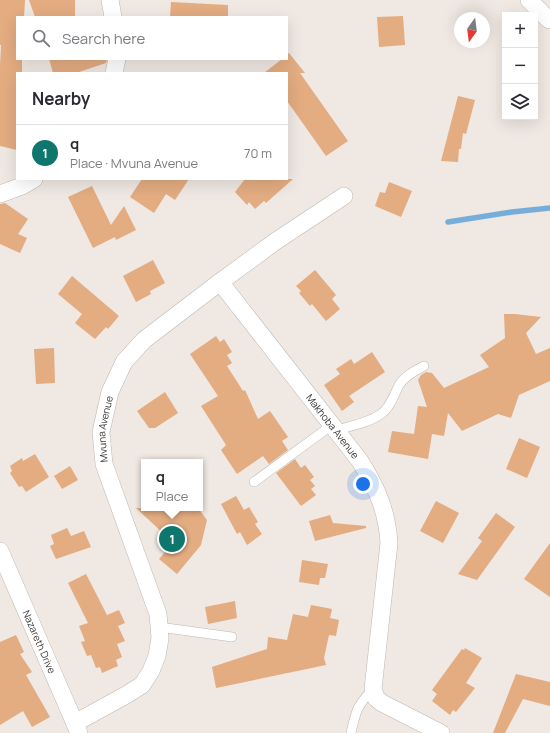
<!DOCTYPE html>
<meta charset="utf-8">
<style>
:root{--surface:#fff;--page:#f2f2f3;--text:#2b2b33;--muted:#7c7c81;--line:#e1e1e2;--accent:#0f766e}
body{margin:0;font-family:Manrope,sans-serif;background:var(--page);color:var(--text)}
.controls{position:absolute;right:12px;top:12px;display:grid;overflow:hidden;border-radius:0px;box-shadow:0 4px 16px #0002}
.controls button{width:36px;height:36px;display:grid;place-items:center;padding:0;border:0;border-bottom:1px solid var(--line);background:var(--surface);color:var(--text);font:20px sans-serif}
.compass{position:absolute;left:454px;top:12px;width:36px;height:36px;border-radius:50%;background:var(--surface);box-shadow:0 4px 16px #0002;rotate:194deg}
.you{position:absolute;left:363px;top:484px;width:14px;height:14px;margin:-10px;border:3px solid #fff;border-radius:50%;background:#1a73e8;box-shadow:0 0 0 6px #1a73e833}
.badge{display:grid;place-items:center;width:26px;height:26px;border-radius:50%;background:var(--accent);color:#fff;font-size:13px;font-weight:700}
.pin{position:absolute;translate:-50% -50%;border:2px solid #fff;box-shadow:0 1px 4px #0006}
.popup{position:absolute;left:141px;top:459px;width:62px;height:52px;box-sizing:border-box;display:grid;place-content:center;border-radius:0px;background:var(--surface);filter:drop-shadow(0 1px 3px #0005);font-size:13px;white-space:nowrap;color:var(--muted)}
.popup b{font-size:15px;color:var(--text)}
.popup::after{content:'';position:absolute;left:50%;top:100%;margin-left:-8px;border:8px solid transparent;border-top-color:var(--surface)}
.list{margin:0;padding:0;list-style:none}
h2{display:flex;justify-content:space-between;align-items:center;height:52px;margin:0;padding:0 16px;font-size:17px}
h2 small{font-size:13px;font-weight:400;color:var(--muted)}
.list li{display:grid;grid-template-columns:26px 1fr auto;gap:12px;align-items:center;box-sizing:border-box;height:56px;padding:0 16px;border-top:1px solid var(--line)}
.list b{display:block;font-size:15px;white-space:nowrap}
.list p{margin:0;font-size:13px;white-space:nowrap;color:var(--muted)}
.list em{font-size:13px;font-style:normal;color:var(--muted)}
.icon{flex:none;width:22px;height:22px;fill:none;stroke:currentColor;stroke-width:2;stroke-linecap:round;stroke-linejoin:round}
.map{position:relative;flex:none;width:550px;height:733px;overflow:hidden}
.search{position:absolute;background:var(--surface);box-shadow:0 4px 16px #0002;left:16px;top:16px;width:272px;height:44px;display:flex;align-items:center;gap:10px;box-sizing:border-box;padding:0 14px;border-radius:0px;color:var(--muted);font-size:15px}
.panel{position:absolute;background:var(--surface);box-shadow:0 4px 16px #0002;left:16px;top:72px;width:272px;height:108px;border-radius:0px}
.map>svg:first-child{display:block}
</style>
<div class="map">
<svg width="550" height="733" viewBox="0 0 550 733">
<rect width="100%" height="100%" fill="#efe8e3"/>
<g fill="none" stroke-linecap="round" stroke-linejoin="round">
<path stroke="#76aed9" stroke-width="5.5" d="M 448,222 L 512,212 L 550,208"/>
</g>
<g fill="#e3ac81">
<path d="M 0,0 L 25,0 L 24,17 L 17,17 L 17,59 L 22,59 L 22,73 L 17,73 L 17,150 L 0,146 L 0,65 L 1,45 L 0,45 Z"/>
<path d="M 29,0 L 75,0 L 75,17 L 35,17 Z"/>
<path d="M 171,2 L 228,5 L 228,17 L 170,17 Z"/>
<path d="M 403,16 L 405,45 L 379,47 L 377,17 Z"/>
<path d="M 289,53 L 305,73 L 300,73 L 348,141 L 326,156 L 287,101 L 287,73 L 264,73 L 282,59 L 287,59 L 287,54 Z"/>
<path d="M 49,59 L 107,59 L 106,63 L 76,73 L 53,73 Z"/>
<path d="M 458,96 L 475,100 L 466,134 L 463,133 L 461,149 L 459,149 L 458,162 L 441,161 Z"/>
<path d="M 142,179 L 189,179 L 175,200 L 166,194 L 154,213 L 130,197 Z"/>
<path d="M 245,179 L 293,179 L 266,203 L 264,201 L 255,209 L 249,202 L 247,205 L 235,192 Z"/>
<path d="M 389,182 L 412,191 L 401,217 L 375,206 L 380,192 L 385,193 Z"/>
<path d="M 92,186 L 111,225 L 124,206 L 136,230 L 116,240 L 115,237 L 93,248 L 68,197 Z"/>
<path d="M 5,203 L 28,219 L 18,234 L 27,238 L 20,253 L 0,244 L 0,204 Z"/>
<path d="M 153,260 L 165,283 L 150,291 L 151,294 L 136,302 L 123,276 Z"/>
<path d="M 315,270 L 336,295 L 332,299 L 340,309 L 326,321 L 312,304 L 310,306 L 299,293 L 301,291 L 296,286 Z"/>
<path d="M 72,276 L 119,316 L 108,329 L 106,327 L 95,339 L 75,323 L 82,314 L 58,294 Z"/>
<path d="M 504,314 L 515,314 L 541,317 L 526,333 L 536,354 L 550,348 L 550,381 L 519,395 L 511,418 L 498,414 L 462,431 L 448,413 L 444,436 L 432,434 L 428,459 L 388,452 L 392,431 L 414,434 L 418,406 L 427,407 L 418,380 L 421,375 L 426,372 L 432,373 L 444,388 L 489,367 L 480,355 L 505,338 Z"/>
<path d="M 216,336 L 220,342 L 224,339 L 232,352 L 227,355 L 232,363 L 227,366 L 243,391 L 245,390 L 258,419 L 270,411 L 288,437 L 282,441 L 288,450 L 269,464 L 263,456 L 237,474 L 221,450 L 226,445 L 201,406 L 218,396 L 190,354 Z"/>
<path d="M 54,348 L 55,383 L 36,384 L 34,349 Z"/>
<path d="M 372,352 L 385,372 L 349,396 L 354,402 L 342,411 L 324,385 L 340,374 L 336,369 L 351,359 L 354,364 Z"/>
<path d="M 165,392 L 178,413 L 155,428 L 149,428 L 137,411 Z"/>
<path d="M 519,438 L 540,447 L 527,478 L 506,469 Z"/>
<path d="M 35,454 L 49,477 L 26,492 L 22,486 L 19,487 L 10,473 L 12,471 L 10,466 L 22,458 L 23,461 Z"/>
<path d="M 295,459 L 301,468 L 305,465 L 314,477 L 310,480 L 315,486 L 311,489 L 316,495 L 301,506 L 276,473 Z"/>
<path d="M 70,466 L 78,480 L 62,489 L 54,476 Z"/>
<path d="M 236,496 L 244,510 L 249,507 L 258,522 L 255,524 L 262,534 L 247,545 L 240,532 L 237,534 L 221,504 Z"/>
<path d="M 436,501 L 459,513 L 443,543 L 420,531 Z"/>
<path d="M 136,508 L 198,508 L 207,520 L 201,545 L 177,574 L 159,559 L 170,546 L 161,536 L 164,534 Z"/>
<path d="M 496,513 L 515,527 L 477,580 L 458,574 L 482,541 L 478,538 Z"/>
<path d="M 330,515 L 333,523 L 366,526 L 366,528 L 315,541 L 309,521 Z"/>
<path d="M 67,528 L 71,536 L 84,531 L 91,547 L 56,559 L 50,546 L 54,544 L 51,535 Z"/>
<path d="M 550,543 L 550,597 L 524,579 Z"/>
<path d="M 302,560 L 328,564 L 325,578 L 320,578 L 319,585 L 299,582 Z"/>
<path d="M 86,574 L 107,615 L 119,610 L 125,623 L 118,626 L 125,641 L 117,644 L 122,657 L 116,660 L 118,666 L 102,673 L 100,667 L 96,668 L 91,655 L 87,656 L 81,642 L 85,641 L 79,626 L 88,623 L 68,583 Z"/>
<path d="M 235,601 L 237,618 L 208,624 L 205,607 Z"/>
<path d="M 311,605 L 332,609 L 330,618 L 339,620 L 336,636 L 329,635 L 324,658 L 326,665 L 216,688 L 212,667 L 267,649 L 268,637 L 287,640 L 293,614 L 308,617 Z"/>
<path d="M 16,635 L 24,652 L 20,654 L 32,672 L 26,675 L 50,717 L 32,727 L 23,711 L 0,725 L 0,642 Z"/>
<path d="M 465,648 L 482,658 L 466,683 L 475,688 L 456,712 L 453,710 L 450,715 L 432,701 L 437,694 L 432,690 L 462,649 L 464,650 Z"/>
<path d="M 516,674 L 550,682 L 550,706 L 523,699 L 505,733 L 493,733 Z"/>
</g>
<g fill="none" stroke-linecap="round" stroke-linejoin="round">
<defs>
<g id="lane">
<path d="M 337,430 C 351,426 368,423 381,414 C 390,408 394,395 399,385 C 405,376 414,371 424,366"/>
<path d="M 254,482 L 332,425"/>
<path d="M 159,627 L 232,637"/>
<path d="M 351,733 C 356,710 357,706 373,689"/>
</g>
<g id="street">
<path d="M 110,0 L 113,17"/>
<path d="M 529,0 L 549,20"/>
<path d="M 114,73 L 117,59"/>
<path d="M 0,194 L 22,186 L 34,179"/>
<path id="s1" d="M 220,282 L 360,461 C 377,488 387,511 389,543 L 373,689 L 376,698 L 382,703 L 441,733"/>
<path id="s2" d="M 0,551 L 79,733"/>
<path id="s3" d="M 75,723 L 126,695 L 142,685 L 151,671 L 157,656 L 160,638 L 158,614 L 104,464 L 101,432 L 110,392 L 124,362 L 144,340 L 220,282 L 276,241 L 344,196"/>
</g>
</defs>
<use href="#lane" stroke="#bdb7b2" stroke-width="10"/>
<use href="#street" stroke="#bdb7b2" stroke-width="18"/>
<use href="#lane" stroke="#fff" stroke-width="9"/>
<use href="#street" stroke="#fff" stroke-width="17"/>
</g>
<g text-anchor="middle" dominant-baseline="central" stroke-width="3" stroke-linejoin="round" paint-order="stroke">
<g font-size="10" fill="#3c3937" stroke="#fff">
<text stroke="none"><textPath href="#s1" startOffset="183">Makhoba Avenue</textPath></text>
<text stroke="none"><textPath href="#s3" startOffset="347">Mvuna Avenue</textPath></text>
<text stroke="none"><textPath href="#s2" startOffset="99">Nazareth Drive</textPath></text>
</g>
</g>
</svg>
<div class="controls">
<button>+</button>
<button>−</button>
<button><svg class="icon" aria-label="layers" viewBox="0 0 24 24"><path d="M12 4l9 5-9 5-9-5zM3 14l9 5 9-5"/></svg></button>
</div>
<svg class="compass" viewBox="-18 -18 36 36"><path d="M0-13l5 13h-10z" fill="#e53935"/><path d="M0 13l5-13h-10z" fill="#7c7c81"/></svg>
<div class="you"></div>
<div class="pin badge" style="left:172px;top:539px">1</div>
<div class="popup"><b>q</b>Place</div>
<div class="search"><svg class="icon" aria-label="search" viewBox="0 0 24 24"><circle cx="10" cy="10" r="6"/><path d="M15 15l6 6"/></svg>Search here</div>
<section class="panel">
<h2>Nearby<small></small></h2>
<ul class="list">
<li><span class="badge">1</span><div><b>q</b><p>Place · Mvuna Avenue</p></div><em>70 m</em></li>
</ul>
</section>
</div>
